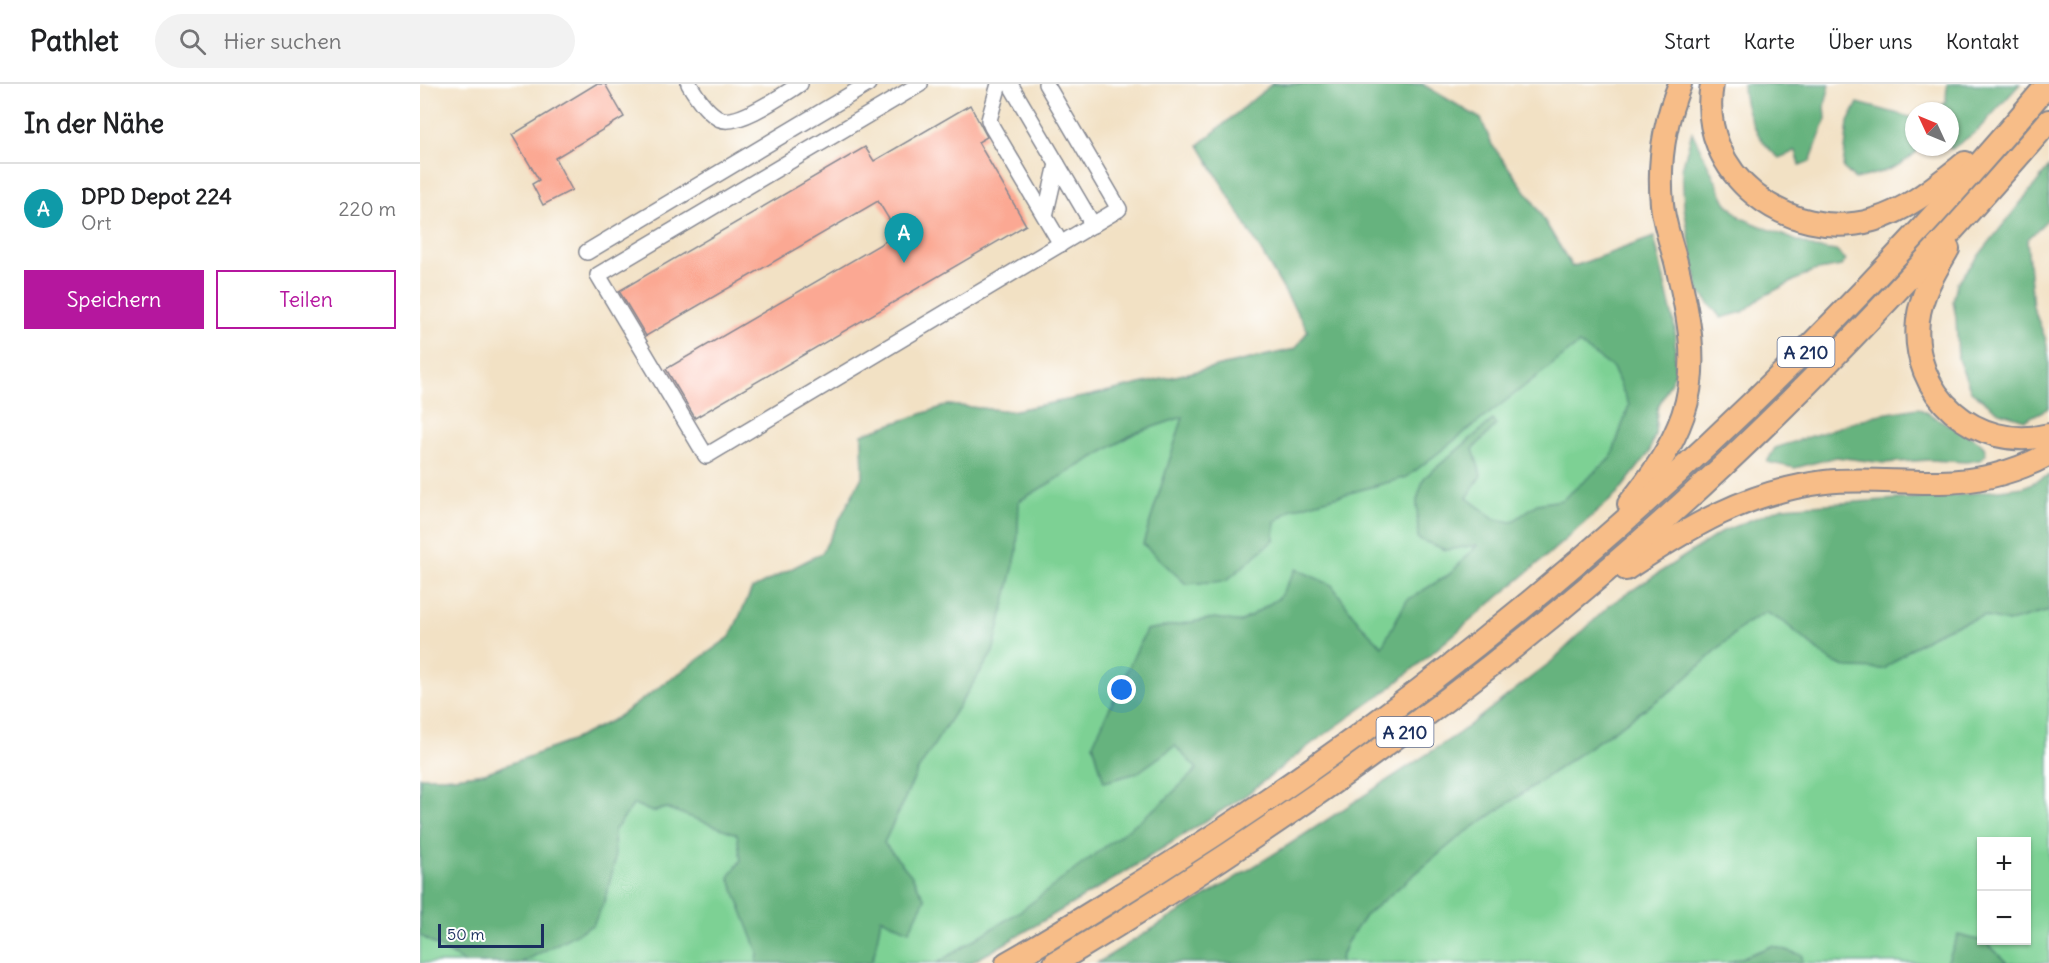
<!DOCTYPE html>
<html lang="de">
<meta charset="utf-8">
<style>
:root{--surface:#fff;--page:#f2f2f2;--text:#202124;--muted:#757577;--line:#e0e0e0;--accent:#b5179e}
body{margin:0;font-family:Delius,sans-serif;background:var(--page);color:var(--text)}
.controls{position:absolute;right:18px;bottom:18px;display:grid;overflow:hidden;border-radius:0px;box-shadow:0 2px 4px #0004}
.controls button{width:54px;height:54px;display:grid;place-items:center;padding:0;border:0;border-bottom:2px solid var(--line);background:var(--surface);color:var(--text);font:30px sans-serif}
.compass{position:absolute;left:1485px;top:18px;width:54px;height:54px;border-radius:50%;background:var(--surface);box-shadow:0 2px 4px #0004;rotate:314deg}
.scale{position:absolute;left:18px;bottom:15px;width:106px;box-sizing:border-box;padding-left:6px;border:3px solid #1b2f5e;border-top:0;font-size:16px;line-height:21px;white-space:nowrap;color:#1b2f5e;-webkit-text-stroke:4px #fff;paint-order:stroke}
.you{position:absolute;left:702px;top:606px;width:21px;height:21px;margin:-15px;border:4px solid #fff;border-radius:50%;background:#1a73e8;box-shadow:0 0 0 9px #1a73e833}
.badge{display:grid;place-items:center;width:39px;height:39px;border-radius:50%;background:var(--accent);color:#fff;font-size:20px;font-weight:700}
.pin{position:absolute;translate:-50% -50px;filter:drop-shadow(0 2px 3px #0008)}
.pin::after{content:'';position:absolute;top:32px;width:21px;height:18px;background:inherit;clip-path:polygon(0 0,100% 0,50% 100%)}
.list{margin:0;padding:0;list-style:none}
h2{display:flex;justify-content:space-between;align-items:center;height:78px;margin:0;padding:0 24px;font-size:26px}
h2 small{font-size:20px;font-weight:400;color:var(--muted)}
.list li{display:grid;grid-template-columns:39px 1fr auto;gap:18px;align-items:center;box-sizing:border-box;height:90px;padding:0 24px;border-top:2px solid var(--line)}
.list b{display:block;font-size:22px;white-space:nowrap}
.list p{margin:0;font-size:20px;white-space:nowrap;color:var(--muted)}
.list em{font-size:20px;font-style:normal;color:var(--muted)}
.actions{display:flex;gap:12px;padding:18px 24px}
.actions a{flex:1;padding:14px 0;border:2px solid var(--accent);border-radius:0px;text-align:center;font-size:21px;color:var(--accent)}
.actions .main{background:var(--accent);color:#fff}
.icon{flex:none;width:33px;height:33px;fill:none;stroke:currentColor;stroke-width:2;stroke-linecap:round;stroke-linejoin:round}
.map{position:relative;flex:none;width:1629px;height:879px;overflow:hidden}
header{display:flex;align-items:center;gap:36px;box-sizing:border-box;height:84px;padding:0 30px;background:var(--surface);border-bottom:2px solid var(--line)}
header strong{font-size:28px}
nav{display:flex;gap:33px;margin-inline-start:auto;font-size:21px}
.search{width:420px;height:54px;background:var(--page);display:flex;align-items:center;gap:15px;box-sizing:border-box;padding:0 21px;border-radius:33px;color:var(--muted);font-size:22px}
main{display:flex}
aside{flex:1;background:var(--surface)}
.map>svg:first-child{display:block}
</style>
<header>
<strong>Pathlet</strong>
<div class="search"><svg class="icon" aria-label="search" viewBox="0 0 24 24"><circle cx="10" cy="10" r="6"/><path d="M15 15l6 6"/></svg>Hier suchen</div>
<nav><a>Start</a><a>Karte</a><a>Über uns</a><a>Kontakt</a></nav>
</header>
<main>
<aside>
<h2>In der Nähe<small></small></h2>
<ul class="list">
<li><span class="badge" style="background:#0f9aa8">A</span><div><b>DPD Depot 224</b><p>Ort</p></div><em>220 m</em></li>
</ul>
<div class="actions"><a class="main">Speichern</a><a>Teilen</a></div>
</aside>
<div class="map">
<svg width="1629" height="879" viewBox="0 0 1629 879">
<rect width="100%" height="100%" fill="#fff"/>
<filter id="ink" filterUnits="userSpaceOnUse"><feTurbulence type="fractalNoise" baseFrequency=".0167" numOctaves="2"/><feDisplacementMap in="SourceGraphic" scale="12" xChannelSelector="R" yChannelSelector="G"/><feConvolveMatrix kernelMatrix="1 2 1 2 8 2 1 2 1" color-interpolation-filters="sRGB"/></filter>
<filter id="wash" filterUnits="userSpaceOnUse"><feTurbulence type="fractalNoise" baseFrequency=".008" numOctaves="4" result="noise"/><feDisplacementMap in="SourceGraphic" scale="24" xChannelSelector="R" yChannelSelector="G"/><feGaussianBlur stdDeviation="1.35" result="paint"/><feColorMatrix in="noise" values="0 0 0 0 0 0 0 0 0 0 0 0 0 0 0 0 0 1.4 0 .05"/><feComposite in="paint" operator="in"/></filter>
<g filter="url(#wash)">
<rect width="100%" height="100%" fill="#f2e1c4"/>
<g fill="#7dd194" stroke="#4c8079" stroke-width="1.5" fill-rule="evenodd">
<path d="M 852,0 L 1002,0 L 1061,35 L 1072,61 L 1112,116 L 1152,183 L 1234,153 L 1255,244 L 1255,289 L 1237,325 L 1235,350 L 1229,369 L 1197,410 L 1115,482 L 969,605 L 891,660 L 826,711 L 702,790 L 572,867 L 550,879 L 0,879 L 0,693 L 35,693 L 65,689 L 149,658 L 195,635 L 310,553 L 332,505 L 402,469 L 443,391 L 442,350 L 528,321 L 591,327 L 668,312 L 875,265 L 888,247 L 779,61 Z"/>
<path d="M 1629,527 L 1629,879 L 1587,879 L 1566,858 L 1539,852 L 1527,879 L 1382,879 L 1382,871 L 1352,862 L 1308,879 L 921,879 L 920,876 L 927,858 L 944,832 L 1039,753 L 1255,604 L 1325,540 L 1346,528 L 1365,539 L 1411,577 L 1464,585 L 1493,563 L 1517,549 L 1533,542 L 1563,532 L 1589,538 ZM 1562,758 L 1606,758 L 1606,856 L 1562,856 Z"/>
</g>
<g fill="#66b37e" stroke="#40716e" stroke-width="1.5">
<path d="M 852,0 L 1002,0 L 1061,35 L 1072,61 L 1112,116 L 1152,183 L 1234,153 L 1255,244 L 1255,289 L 1237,325 L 1235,350 L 1229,369 L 1197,410 L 1115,482 L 969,605 L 891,660 L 826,711 L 702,790 L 572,867 L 550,879 L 517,879 L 602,826 L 741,720 L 777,685 L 755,662 L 717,689 L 684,698 L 673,660 L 726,546 L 795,534 L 821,538 L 859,514 L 876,485 L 912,501 L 939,539 L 962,562 L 987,516 L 1030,490 L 1057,461 L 1026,466 L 998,455 L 997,416 L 1004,394 L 1073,336 L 1076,341 L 1053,365 L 1061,391 L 1047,414 L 1075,435 L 1092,438 L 1117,420 L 1142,416 L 1191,374 L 1209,321 L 1193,284 L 1159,260 L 987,393 L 872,425 L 855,438 L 854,456 L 806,497 L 766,500 L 723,460 L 763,333 L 715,349 L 599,417 L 597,468 L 573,568 L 498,686 L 464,759 L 491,791 L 505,815 L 489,847 L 461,834 L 455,867 L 451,879 L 337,879 L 338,868 L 309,793 L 321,776 L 317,750 L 246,724 L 232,728 L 214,720 L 194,747 L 195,777 L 185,816 L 173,841 L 101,879 L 45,879 L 0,851 L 0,693 L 35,693 L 65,689 L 149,658 L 195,635 L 310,553 L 332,505 L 402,469 L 443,391 L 442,350 L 528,321 L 591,327 L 668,312 L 875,265 L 888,247 L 779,61 Z"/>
<path d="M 1323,0 L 1410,0 L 1405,21 L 1406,35 L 1390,78 L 1380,82 L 1376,67 L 1359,74 C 1338,58 1323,26 1323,0 Z"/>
<path d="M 1527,0 L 1600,0 L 1557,47 L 1532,65 L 1526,63 L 1530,63 L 1530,27 L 1516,27 L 1526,18 Z"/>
<path d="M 1438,19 L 1494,34 L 1494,63 L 1501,63 C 1483,84 1461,89 1435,95 L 1423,84 L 1428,38 Z"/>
<path d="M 1272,48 L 1306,118 L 1321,134 L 1395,164 L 1416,167 L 1426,176 L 1421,182 L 1393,187 L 1342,213 L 1323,228 L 1301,234 L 1278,206 L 1264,123 L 1262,85 Z"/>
<path d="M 1629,83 L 1629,134 L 1607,156 L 1613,223 L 1626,256 L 1629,276 L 1629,322 L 1627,325 L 1605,336 L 1579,328 L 1551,307 L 1538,275 L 1536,234 L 1533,217 L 1537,199 Z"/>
<path d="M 1498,324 L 1557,356 L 1564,363 L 1566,370 L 1560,376 L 1546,378 L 1509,376 L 1464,379 L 1416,373 L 1375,384 L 1347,378 L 1355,364 L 1456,331 Z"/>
<path d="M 1629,391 L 1629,527 L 1589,538 L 1563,532 L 1533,542 L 1517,549 L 1493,563 L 1464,585 L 1428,584 L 1411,577 L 1365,539 L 1346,528 L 1325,540 L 1255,604 L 1039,753 L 945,832 L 927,858 L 920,875 L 921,879 L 677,879 L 870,760 L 1038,650 L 1132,577 L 1191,520 L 1303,447 L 1363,423 L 1538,411 L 1604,403 Z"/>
<path d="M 1538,851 L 1566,858 L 1587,879 L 1527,879 Z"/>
<path d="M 1352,862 L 1382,871 L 1382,879 L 1308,879 Z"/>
</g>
<g id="blocks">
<g fill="#fba893">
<path d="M 176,0 L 185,0 L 204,33 L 135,74 L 152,106 L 123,121 L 112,100 L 119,96 L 92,51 Z"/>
<path d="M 550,21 L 567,53 L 558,58 L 606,141 L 275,334 L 246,285 L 478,150 L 458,117 L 226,252 L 199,207 L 445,63 L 454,77 Z"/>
</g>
</g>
</g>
<g filter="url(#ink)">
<use href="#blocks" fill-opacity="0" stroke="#868891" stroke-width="1.5"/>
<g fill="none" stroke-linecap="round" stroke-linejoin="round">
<defs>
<g id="minor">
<path d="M 269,0 C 276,12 288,29 300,35 C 318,43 364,10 380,0"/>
<path d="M 500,0 L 178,191 L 286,372 L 699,125 L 626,0"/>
<path d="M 579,0 L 569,36 L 572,43 L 641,160"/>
<path d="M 590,0 L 673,141"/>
<path d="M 625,132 L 637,80"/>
<path d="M 167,168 L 448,0"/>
</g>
<g id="highway">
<path d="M 1292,0 C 1276,90 1369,160 1453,136 C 1488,126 1517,101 1545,79"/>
<path d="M 1528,165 C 1515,187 1501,210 1498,236 C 1490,310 1556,369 1629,351"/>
<path d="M 1209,420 C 1231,393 1251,365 1263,331 C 1280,281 1268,228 1256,178 C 1251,159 1244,140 1242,120 C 1238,78 1244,39 1260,0"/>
<path d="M 1206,485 C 1272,442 1325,408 1405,398 C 1443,394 1481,399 1519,398 C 1557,398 1596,388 1629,370"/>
<path d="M 587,879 C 637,851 685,820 734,790 C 1075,576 1370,308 1628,0"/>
<path d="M 635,879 C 874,736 1101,573 1304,381 C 1419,273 1526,156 1629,37"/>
</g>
</defs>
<use href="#minor" stroke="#868891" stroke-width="18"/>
<use href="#highway" stroke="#868891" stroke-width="26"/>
<use href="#minor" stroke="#fff" stroke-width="15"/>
<use href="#highway" stroke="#f7bd88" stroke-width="22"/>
</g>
</g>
<g text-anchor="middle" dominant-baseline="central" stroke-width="6" stroke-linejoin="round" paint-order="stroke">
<g fill="#fff" stroke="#5f6d8e" stroke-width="1.5">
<rect x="1357.5" y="253" width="57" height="30" rx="4.5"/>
<rect x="956.5" y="633" width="57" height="30" rx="4.5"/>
</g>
<g font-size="18" font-weight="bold" fill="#1b2f5e">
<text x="1386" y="268">A 210</text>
<text x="985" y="648">A 210</text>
</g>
</g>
</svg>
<div class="controls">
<button>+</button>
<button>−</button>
</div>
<svg class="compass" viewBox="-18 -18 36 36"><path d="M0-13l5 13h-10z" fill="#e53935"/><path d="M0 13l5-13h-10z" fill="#757577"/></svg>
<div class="scale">50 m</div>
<div class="you"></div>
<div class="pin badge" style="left:484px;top:179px;background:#0f9aa8">A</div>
</div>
</main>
